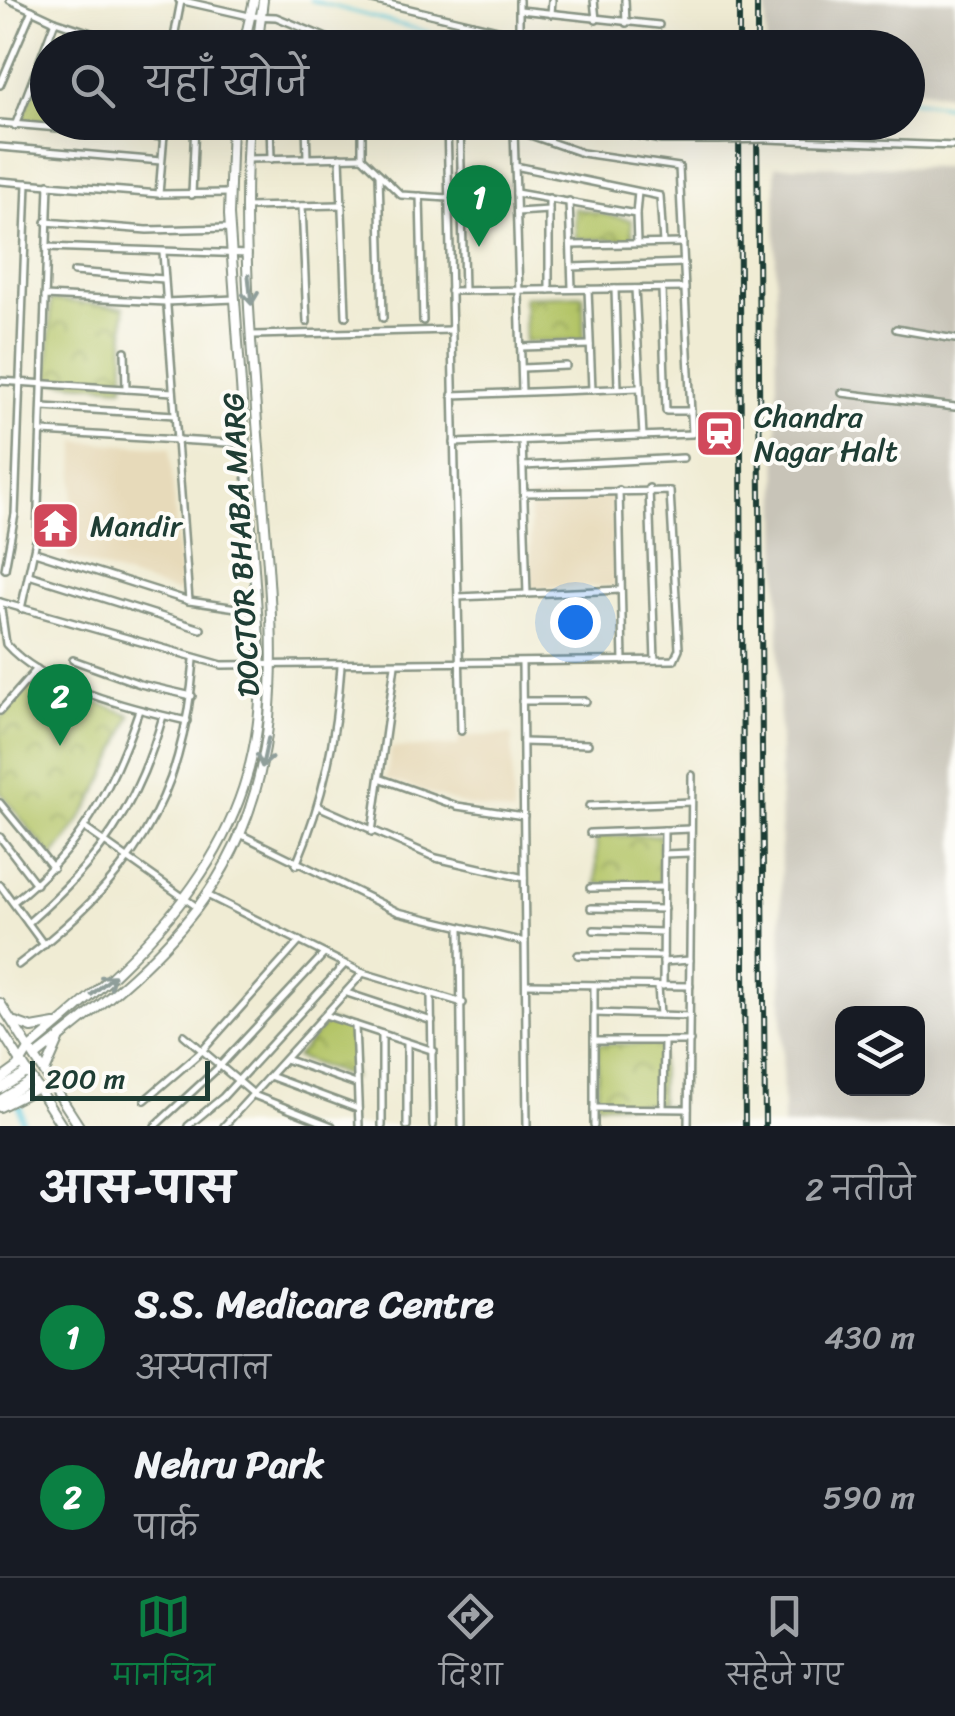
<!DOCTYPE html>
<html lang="hi">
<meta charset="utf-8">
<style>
:root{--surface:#171b24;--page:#242831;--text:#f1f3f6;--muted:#9ea1a6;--line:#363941;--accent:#0b8043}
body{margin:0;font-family:Sriracha,"Playpen Sans Deva",sans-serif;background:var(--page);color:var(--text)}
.controls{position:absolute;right:30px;bottom:30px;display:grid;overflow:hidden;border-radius:20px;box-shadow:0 10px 40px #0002}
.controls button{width:90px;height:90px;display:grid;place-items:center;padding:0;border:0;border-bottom:2px solid var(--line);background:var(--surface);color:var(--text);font:50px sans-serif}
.scale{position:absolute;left:30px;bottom:25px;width:180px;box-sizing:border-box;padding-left:10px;border:5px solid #1f3d34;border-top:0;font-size:28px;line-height:35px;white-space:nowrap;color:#1f3d34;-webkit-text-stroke:8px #fdfcf7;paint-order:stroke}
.you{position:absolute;left:575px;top:622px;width:35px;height:35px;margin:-25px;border:8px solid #fff;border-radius:50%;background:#1a73e8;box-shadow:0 0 0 15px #1a73e833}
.badge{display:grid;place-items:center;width:65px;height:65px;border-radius:50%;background:var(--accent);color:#fff;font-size:32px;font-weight:700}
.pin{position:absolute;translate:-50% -82px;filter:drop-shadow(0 2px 5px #0008)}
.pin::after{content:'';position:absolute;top:52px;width:35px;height:30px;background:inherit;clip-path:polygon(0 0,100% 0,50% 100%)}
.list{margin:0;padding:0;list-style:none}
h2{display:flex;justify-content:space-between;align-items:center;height:130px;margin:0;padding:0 40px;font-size:42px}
h2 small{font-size:32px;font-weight:400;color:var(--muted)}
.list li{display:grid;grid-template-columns:65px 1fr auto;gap:30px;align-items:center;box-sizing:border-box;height:160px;padding:0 40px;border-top:2px solid var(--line)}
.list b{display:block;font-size:38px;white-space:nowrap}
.list p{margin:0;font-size:32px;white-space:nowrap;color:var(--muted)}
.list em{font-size:32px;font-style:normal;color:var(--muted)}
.icon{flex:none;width:55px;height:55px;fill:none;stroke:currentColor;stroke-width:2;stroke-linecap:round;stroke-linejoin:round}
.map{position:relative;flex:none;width:955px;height:1126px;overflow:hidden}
.search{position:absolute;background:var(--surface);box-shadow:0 10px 40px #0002;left:30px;right:30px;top:30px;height:110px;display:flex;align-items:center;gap:25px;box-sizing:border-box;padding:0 35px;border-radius:55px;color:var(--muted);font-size:38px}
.sheet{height:450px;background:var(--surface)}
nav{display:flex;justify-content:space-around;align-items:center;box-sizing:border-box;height:140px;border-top:2px solid var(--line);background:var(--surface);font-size:28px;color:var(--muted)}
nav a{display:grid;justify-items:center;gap:5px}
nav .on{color:var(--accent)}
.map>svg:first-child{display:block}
</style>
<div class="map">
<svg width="955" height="1126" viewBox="0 0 955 1126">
<defs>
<pattern id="park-crowns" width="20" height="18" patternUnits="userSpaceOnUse" patternTransform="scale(2.5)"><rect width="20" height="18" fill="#b4c568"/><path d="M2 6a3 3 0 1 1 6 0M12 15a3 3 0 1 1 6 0" fill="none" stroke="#92a156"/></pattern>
</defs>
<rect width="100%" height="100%" fill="#fdfcf7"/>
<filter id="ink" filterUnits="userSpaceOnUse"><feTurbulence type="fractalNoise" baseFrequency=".01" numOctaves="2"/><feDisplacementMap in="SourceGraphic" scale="20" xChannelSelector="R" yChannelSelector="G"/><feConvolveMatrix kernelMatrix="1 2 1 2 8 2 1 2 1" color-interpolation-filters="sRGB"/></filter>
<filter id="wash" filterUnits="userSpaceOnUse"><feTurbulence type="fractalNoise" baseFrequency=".0048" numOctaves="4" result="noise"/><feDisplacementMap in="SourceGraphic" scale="40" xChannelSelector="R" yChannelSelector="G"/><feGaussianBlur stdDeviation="2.25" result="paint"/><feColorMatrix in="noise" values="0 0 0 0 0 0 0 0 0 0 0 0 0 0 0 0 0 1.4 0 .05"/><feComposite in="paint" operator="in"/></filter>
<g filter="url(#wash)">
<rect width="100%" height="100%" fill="#f0ecd4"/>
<g fill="#e7daba">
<path d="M 77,441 L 170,448 L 181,594 L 68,557 Z"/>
<path d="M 612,495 L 615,586 L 532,589 L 529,498 Z"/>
<path d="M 512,735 L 513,814 L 465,805 L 386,779 L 391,748 L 458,746 L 459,736 Z"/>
</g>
<g fill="#c8c4b8" fill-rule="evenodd">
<path d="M 766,0 L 955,0 L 955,96 L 908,87 L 908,48 L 766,47 Z"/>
<path d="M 775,166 L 955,167 L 955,1126 L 783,1126 ZM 842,1014 L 918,1014 L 918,1088 L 842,1088 Z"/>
</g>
<g fill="url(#park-crowns)" stroke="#6a814e" stroke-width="2.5">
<path d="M 47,58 L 48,122 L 97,123 L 97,128 L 22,120 Z"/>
<path d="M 574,208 L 631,220 L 633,240 L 576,239 Z"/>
<path d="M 583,295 L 584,340 L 525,342 L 524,297 Z"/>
<path d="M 51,300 L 124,307 L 124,387 L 48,381 Z"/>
<path d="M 35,679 L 131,715 C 111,769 89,814 52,858 L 0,792 L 0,719 Z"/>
<path d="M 660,835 L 660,883 L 597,884 L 596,836 Z"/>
<path d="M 328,1021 L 351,1029 L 353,1078 L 296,1057 Z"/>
<path d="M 598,1044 L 661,1044 L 660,1104 L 597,1104 Z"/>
</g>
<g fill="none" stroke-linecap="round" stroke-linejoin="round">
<g stroke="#5fc8da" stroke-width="2.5">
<path d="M 310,0 L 486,48"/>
<path d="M 908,100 L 955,107"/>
</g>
<path stroke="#5fc8da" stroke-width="6" d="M 3,1082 L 20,1107 L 23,1126"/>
</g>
</g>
<g filter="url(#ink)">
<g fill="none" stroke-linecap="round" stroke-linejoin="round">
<defs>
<g id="street">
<path d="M 10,0 L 55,21 L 136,48"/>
<path d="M 179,0 L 249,16 L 276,17 L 351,48"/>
<path d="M 372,0 L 572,48"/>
<path d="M 519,0 L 519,37"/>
<path d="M 594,0 L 596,20"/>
<path d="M 625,0 L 626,23"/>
<path d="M 520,10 L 659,25"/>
<path d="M 551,14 L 552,0"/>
<path d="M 258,42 L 274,48"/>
<path d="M 172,48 L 181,1"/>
<path d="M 0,85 L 32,10"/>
<path d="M 210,122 L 232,125"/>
<path d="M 270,122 L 271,159"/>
<path d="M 306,122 L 307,158"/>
<path d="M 362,122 L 362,157 L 401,195 L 448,198"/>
<path d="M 447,122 L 461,731"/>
<path d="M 562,122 L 661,140 L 719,140"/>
<path d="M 0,123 L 164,137"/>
<path d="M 460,125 L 464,291"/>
<path d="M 15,126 L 55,21"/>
<path d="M 514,130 L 522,392"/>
<path d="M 767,139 L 955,146"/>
<path d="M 0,147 L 161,161"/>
<path d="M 340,157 L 346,316"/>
<path d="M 246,159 L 362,157"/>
<path d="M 515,166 L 660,196 L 663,243"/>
<path d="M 379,174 L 383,318"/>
<path d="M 0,181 L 159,194 L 229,193"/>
<path d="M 516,193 L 636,214 L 637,243"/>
<path d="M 159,194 L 165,122"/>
<path d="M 192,195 L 195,122"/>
<path d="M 420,196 L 423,321"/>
<path d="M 549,198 L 549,290"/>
<path d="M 569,201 L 572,288"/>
<path d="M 302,206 L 307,322"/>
<path d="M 246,207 L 340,205"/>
<path d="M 517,212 L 549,210"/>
<path d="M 636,214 L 638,192"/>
<path d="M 46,222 L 147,230 L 230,228"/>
<path d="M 571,245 L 683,243"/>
<path d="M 46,247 L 248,254"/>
<path d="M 163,253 L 189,601"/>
<path d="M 572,267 L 684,263"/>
<path d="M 74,272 L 164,279"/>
<path d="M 588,289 L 592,390"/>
<path d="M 615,289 L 618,388"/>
<path d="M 635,289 L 643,436"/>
<path d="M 662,289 L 666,411 L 691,411"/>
<path d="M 450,291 L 685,288"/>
<path d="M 45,296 L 165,302 L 235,299"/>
<path d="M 896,329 L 955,339"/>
<path d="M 254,335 L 451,330"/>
<path d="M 521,347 L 590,345"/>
<path d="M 125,351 L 126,389"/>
<path d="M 522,368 L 566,366"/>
<path d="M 0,381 L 173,392"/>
<path d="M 842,393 L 955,407"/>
<path d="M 452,395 L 640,388"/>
<path d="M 43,407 L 175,415"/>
<path d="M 43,432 L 245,444"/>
<path d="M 522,440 L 527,594"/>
<path d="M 454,443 L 692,434 L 679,167 L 582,153 L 493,122"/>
<path d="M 523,466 L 683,458"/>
<path d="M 649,488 L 655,660"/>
<path d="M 619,490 L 623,661"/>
<path d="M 35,552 L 189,601 L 257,611"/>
<path d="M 5,569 L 15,514 L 27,183"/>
<path d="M 29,575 L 201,629"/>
<path d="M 458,597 L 621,590"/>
<path d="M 0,602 L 222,665 L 674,660 L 679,649 L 670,491 L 524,493"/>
<path d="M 0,602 L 6,644 C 43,687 133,709 187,721"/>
<path d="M 21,609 L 37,536 L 49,184"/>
<path d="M 73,660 L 140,684 L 192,696"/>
<path d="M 522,664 L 527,1126"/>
<path d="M 522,701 L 586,701"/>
<path d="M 0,711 L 37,669"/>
<path d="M 523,742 L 588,744"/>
<path d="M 382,779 L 457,806 L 524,816"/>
<path d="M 0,803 L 53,868"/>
<path d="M 589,806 L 691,802"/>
<path d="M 320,807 L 436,858 L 524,878"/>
<path d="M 86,829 L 197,907"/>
<path d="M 372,832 L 395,665"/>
<path d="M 238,833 L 398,912 L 525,942"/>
<path d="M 590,833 L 691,829"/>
<path d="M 0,837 L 36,884"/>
<path d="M 664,854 L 690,853"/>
<path d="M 296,865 C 324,798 336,738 341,666"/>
<path d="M 0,885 L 44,945"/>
<path d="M 590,888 L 662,887"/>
<path d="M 207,895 L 363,973 L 463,1003"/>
<path d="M 13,902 C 80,850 112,789 139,710"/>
<path d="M 591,908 L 664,909"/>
<path d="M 28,923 C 100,860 137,808 163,716"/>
<path d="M 460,930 L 462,1126"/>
<path d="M 594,930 L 663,932"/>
<path d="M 578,955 L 663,956"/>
<path d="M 663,962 L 690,960"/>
<path d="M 18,965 C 130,879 183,805 194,660"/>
<path d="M 526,984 L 690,986"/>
<path d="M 658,986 L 660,1015"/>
<path d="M 663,986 L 664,830"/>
<path d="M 347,993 L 432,1021"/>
<path d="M 431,996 L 433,1126"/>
<path d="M 594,1013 L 690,1016"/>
<path d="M 328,1016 L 434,1051"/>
<path d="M 355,1025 L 359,1126"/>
<path d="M 382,1034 L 382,1126"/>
<path d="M 184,1035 L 256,1096 L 332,1126"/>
<path d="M 594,1041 L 690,1041"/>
<path d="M 288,1060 L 356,1084"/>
<path d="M 272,1077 L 358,1109"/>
<path d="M 145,1100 L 202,1051 L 300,941"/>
<path d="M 594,1108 L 688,1109"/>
<path d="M 663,1108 L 664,1041"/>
<path d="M 155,1126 L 219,1067 L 324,954"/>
<path d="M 188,1126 L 223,1097 L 344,965"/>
<path d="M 224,1126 L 363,973"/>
<path d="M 407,1126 L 407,1044"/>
<path d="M 594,1126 L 594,986"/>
<path d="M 688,1126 L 692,775"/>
</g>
<g id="secondary">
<path d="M 243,48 L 254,0"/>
<path d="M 257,48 L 263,0"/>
<path d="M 0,1003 L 79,1126"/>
<path d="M 15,1022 L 32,1028 L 55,1024"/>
<path d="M 0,1029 L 62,1126"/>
<path d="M 35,1057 C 96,1009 160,961 205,897 C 294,771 272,629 262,486 C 253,367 240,241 249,122"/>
<path d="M 45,1072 L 59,1040"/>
<path d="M 0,1080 L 18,1067 L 29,1049 C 155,944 263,846 261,668 L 229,215 L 232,122"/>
<path d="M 0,1089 L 28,1072"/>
<path d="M 0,1100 L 33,1080"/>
<path d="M 0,1107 L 38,1088"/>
</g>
</defs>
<use href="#street" stroke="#889484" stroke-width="10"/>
<use href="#secondary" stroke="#889484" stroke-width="12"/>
<use href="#street" stroke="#fff" stroke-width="5"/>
<use href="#secondary" stroke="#fff" stroke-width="8"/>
<defs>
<g id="rail">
<path d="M 757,0 L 757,48"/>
<path d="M 739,48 L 739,0"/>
<path d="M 739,122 L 745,1126"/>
<path d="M 757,122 L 765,1126"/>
</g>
</defs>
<use href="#rail" stroke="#1f3d34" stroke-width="6"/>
<use href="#rail" stroke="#fdfcf7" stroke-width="2.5" stroke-dasharray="8" stroke-linecap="butt"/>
<defs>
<path id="street-bridge" d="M 719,140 L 767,139"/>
</defs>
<use href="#street-bridge" stroke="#889484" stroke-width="10" stroke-linecap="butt"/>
<use href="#street-bridge" stroke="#fff" stroke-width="5"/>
</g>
<defs><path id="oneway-shaft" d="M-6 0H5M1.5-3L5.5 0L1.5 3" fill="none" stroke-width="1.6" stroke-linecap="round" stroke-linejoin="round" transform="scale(2.5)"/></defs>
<g stroke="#8f9e9a">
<use href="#oneway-shaft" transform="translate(250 290) rotate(84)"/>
<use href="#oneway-shaft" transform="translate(265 753) rotate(102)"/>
<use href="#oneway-shaft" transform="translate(103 985) rotate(-40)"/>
</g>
</g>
<defs>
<symbol id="station-square" viewBox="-11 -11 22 22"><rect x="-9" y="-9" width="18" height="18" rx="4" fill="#d1495b" stroke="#fdfcf7"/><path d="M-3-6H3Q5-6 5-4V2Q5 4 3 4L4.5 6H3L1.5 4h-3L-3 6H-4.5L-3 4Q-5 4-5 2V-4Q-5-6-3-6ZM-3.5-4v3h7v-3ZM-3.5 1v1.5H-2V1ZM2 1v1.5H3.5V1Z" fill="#fff"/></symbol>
<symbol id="temple-square" viewBox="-11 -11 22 22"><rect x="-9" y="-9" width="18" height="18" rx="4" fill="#d1495b" stroke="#fdfcf7"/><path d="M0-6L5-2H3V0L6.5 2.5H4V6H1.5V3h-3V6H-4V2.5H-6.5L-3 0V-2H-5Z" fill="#fff"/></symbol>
</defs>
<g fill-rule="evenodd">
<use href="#station-square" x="692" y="406" width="55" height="55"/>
<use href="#temple-square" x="28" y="498" width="55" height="55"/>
</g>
<g text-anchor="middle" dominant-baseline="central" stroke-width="8" stroke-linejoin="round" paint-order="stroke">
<g font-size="30" fill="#1f3d34" stroke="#fdfcf7" text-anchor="start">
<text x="754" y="417">Chandra<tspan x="754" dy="34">Nagar Halt</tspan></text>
<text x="90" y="526">Mandir</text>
</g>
<g font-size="30" fill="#1f3d34" stroke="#fdfcf7">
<text transform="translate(241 545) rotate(-93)">DOCTOR BHABA MARG</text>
</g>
</g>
</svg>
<div class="controls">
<button><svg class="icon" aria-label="layers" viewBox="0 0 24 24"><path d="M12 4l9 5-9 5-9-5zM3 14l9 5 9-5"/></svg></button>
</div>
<div class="scale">200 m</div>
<div class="you"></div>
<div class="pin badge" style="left:479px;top:247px">1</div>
<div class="pin badge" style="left:60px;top:746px">2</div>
<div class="search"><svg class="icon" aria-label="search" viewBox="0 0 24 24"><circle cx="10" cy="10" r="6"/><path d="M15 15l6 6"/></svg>यहाँ खोजें</div>
</div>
<section class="sheet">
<h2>आस-पास<small>2 नतीजे</small></h2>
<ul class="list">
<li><span class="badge">1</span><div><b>S.S. Medicare Centre</b><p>अस्पताल</p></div><em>430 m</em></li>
<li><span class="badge">2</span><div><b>Nehru Park</b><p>पार्क</p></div><em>590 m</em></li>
</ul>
</section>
<nav>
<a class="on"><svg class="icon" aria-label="map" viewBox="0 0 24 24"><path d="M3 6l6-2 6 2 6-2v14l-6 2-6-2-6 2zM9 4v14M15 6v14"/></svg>मानचित्र</a>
<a><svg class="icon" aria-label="directions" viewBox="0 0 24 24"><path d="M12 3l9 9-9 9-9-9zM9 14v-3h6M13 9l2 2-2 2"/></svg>दिशा</a>
<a><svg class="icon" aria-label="saved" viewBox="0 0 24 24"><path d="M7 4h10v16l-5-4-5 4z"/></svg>सहेजे गए</a>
</nav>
